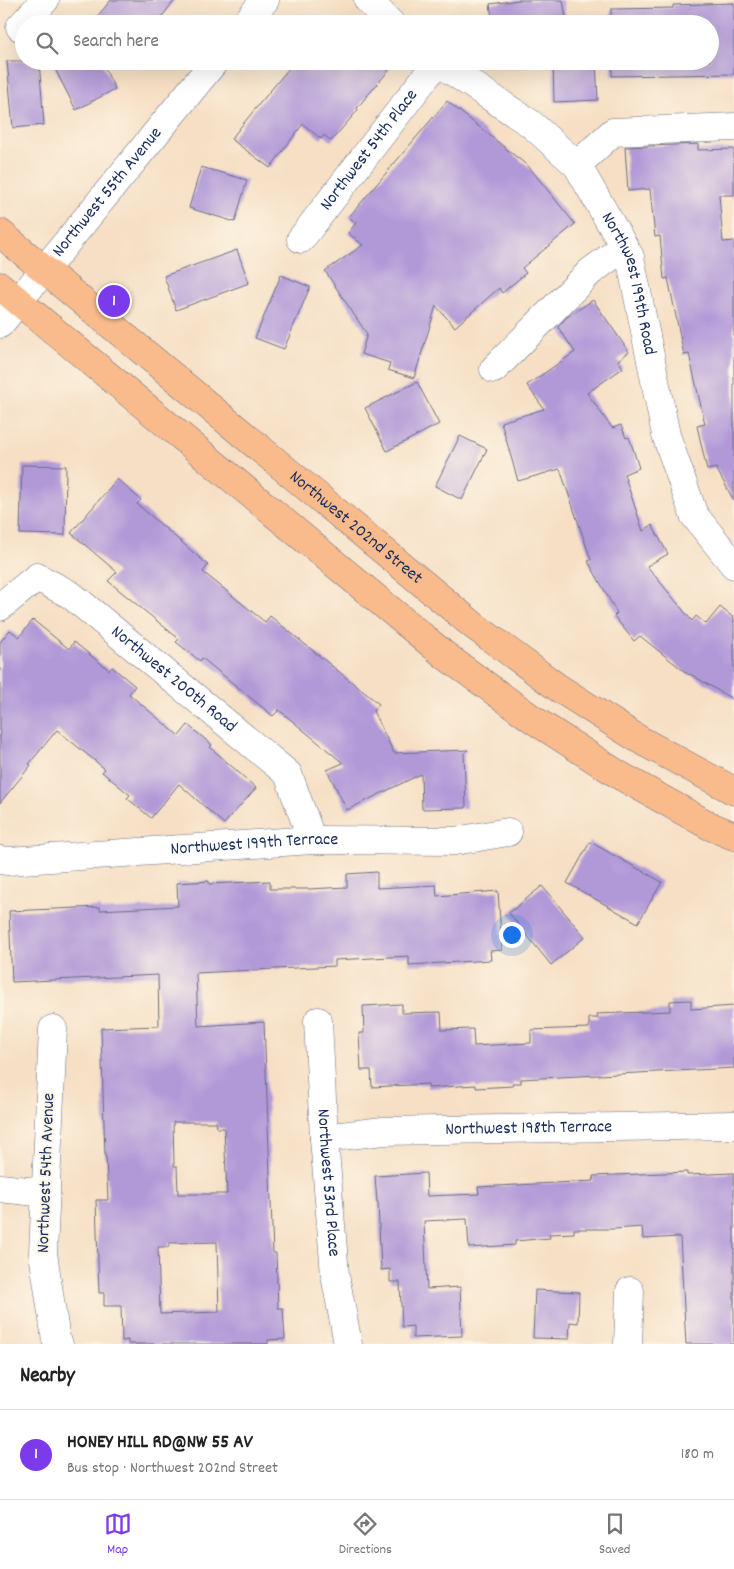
<!DOCTYPE html>
<meta charset="utf-8">
<style>
:root{--surface:#fff;--page:#f6f6f6;--text:#222;--muted:#767676;--line:#e0e0e0;--accent:#7c3aed}
body{margin:0;font-family:Dekko,sans-serif;background:var(--page);color:var(--text)}
.you{position:absolute;left:511px;top:934px;width:18px;height:18px;margin:-12px;border:4px solid #fff;border-radius:50%;background:#1a73e8;box-shadow:0 0 0 8px #1a73e833}
.badge{display:grid;place-items:center;width:32px;height:32px;border-radius:50%;background:var(--accent);color:#fff;font-size:16px;font-weight:700}
.pin{position:absolute;translate:-50% -50%;border:2px solid #fff;box-shadow:0 1px 5px #0006}
.list{margin:0;padding:0;list-style:none}
h2{display:flex;justify-content:space-between;align-items:center;height:65px;margin:0;padding:0 20px;font-size:21px}
h2 small{font-size:16px;font-weight:400;color:var(--muted)}
.list li{display:grid;grid-template-columns:32px 1fr auto;gap:15px;align-items:center;box-sizing:border-box;height:90px;padding:0 20px;border-top:1px solid var(--line)}
.list b{display:block;font-size:19px;white-space:nowrap}
.list p{margin:0;font-size:16px;white-space:nowrap;color:var(--muted)}
.list em{font-size:16px;font-style:normal;color:var(--muted)}
.icon{flex:none;width:28px;height:28px;fill:none;stroke:currentColor;stroke-width:2;stroke-linecap:round;stroke-linejoin:round}
.map{position:relative;flex:none;width:734px;height:1344px;overflow:hidden}
.search{position:absolute;background:var(--surface);box-shadow:0 5px 20px #0002;left:15px;right:15px;top:15px;height:55px;display:flex;align-items:center;gap:12px;box-sizing:border-box;padding:0 18px;border-radius:28px;color:var(--muted);font-size:19px}
.sheet{height:155px;background:var(--surface)}
nav{display:flex;justify-content:space-around;align-items:center;box-sizing:border-box;height:70px;border-top:1px solid var(--line);background:var(--surface);font-size:14px;color:var(--muted)}
nav a{display:grid;justify-items:center;gap:2px}
nav .on{color:var(--accent)}
.map>svg:first-child{display:block}
</style>
<div class="map">
<svg width="734" height="1344" viewBox="0 0 734 1344">
<rect width="100%" height="100%" fill="#fcf5e5"/>
<filter id="ink" filterUnits="userSpaceOnUse"><feTurbulence type="fractalNoise" baseFrequency=".02" numOctaves="2"/><feDisplacementMap in="SourceGraphic" scale="10" xChannelSelector="R" yChannelSelector="G"/><feConvolveMatrix kernelMatrix="1 2 1 2 8 2 1 2 1" color-interpolation-filters="sRGB"/></filter>
<filter id="wash" filterUnits="userSpaceOnUse"><feTurbulence type="fractalNoise" baseFrequency=".0096" numOctaves="4" result="noise"/><feDisplacementMap in="SourceGraphic" scale="20" xChannelSelector="R" yChannelSelector="G"/><feGaussianBlur stdDeviation="1.12" result="paint"/><feColorMatrix in="noise" values="0 0 0 0 0 0 0 0 0 0 0 0 0 0 0 0 0 1.4 0 .05"/><feComposite in="paint" operator="in"/></filter>
<g filter="url(#wash)">
<rect width="100%" height="100%" fill="#f6dfc4"/>
<g id="blocks">
<g fill="#b199d8" fill-rule="evenodd">
<path d="M 111,0 L 175,0 L 156,24 L 91,24 Z"/>
<path d="M 519,0 L 563,0 L 567,24 L 493,24 L 490,4 Z"/>
<path d="M 734,3 L 734,74 L 612,76 L 612,61 L 710,61 L 710,24 L 611,24 L 611,9 L 673,8 L 673,5 Z"/>
<path d="M 7,61 L 39,61 L 44,125 L 13,128 Z"/>
<path d="M 51,61 L 101,61 L 115,89 L 76,110 Z"/>
<path d="M 295,61 L 393,61 L 395,63 L 357,108 L 358,110 L 331,141 L 324,135 L 321,139 L 303,124 L 270,168 L 231,139 L 251,114 Z"/>
<path d="M 553,61 L 596,61 L 598,100 L 554,102 Z"/>
<path d="M 447,101 L 529,167 L 575,224 L 522,268 L 526,273 L 502,293 L 499,288 L 455,327 L 436,306 L 414,378 L 388,370 L 390,363 L 361,354 L 367,334 L 325,271 L 363,245 L 348,233 L 356,223 L 349,217 Z"/>
<path d="M 698,144 L 698,150 L 734,149 L 734,195 L 719,195 L 723,242 L 734,241 L 734,501 L 716,468 L 707,470 L 697,426 L 705,424 L 689,354 L 684,355 L 668,278 L 664,279 L 660,236 L 655,237 L 650,189 L 628,191 L 625,147 Z"/>
<path d="M 201,167 L 247,180 L 235,222 L 189,208 Z"/>
<path d="M 237,250 L 249,283 L 176,310 L 164,276 Z"/>
<path d="M 281,275 L 310,287 L 284,349 L 255,338 Z"/>
<path d="M 593,300 L 629,352 L 618,360 L 623,368 L 587,393 L 612,428 L 621,425 L 626,438 L 629,437 L 634,452 L 639,468 L 624,474 L 643,531 L 652,525 L 668,554 L 647,566 L 692,621 L 696,616 L 706,624 L 720,607 L 734,618 L 734,700 L 690,674 L 689,675 L 640,636 L 634,641 L 614,616 L 617,613 L 588,561 L 591,560 L 560,469 L 518,481 L 501,422 L 544,409 L 527,385 L 575,352 L 558,327 L 567,317 Z"/>
<path d="M 417,382 L 439,424 L 387,451 L 365,408 Z"/>
<path d="M 460,436 L 487,449 L 462,500 L 435,486 Z"/>
<path d="M 22,465 L 66,466 L 65,535 L 20,534 Z"/>
<path d="M 117,479 L 141,500 L 137,504 L 208,565 L 203,572 L 265,622 L 270,616 L 379,704 L 373,711 L 394,753 L 468,750 L 464,753 L 466,808 L 422,809 L 421,774 L 347,810 L 327,770 L 343,763 L 279,710 L 273,716 L 202,658 L 200,661 L 176,642 L 179,639 L 108,581 L 117,572 L 71,533 Z"/>
<path d="M 33,620 L 69,649 L 74,642 L 109,670 L 112,667 L 135,686 L 129,694 L 179,736 L 188,725 L 212,745 L 210,747 L 256,788 L 224,824 L 179,784 L 151,818 L 127,798 L 130,795 L 102,772 L 105,769 L 57,730 L 29,764 L 31,765 L 0,803 L 0,642 L 10,630 L 19,637 Z"/>
<path d="M 590,842 L 662,882 L 638,923 L 567,883 Z"/>
<path d="M 377,872 L 377,888 L 436,885 L 437,896 L 498,891 L 502,950 L 490,951 L 491,960 L 475,961 L 409,965 L 409,956 L 335,960 L 335,966 L 196,973 L 198,1026 L 264,1022 L 273,1253 L 276,1253 L 278,1308 L 283,1308 L 285,1339 L 268,1340 L 268,1344 L 128,1344 L 128,1340 L 122,1341 L 121,1306 L 104,1306 L 104,1293 L 99,1293 L 96,1200 L 108,1200 L 106,1157 L 105,1157 L 101,1028 L 159,1026 L 158,975 L 12,982 L 9,911 L 100,907 L 100,910 L 178,906 L 177,883 L 209,881 L 209,884 L 270,881 L 270,889 L 309,889 L 347,887 L 347,874 ZM 173,1122 L 216,1122 L 217,1128 L 224,1128 L 227,1194 L 178,1194 L 177,1166 L 174,1166 ZM 217,1242 L 219,1312 L 160,1314 L 158,1247 L 169,1247 L 169,1243 Z"/>
<path d="M 542,886 L 585,937 L 551,965 L 509,913 Z"/>
<path d="M 691,1000 L 691,1009 L 734,1006 L 734,1068 L 521,1079 L 521,1083 L 512,1083 L 513,1086 L 476,1088 L 476,1085 L 428,1088 L 428,1084 L 372,1087 L 371,1070 L 361,1070 L 359,1033 L 364,1033 L 363,1006 L 402,1004 L 402,1013 L 441,1012 L 442,1030 L 473,1029 L 474,1046 L 531,1043 L 531,1030 L 589,1028 L 589,1018 L 598,1018 L 597,1014 L 670,1011 L 670,1001 Z"/>
<path d="M 687,1172 L 687,1175 L 734,1173 L 734,1344 L 686,1344 L 680,1237 L 643,1239 L 642,1227 L 614,1229 L 574,1229 L 574,1233 L 549,1234 L 550,1238 L 515,1241 L 515,1245 L 469,1248 L 467,1219 L 424,1221 L 427,1289 L 460,1287 L 462,1336 L 413,1338 L 413,1326 L 402,1327 L 400,1282 L 390,1282 L 390,1269 L 381,1270 L 378,1202 L 377,1202 L 375,1176 L 426,1173 L 427,1196 L 479,1194 L 478,1187 L 594,1181 L 593,1176 Z"/>
<path d="M 535,1290 L 579,1292 L 578,1323 L 570,1322 L 569,1339 L 533,1338 Z"/>
</g>
</g>
</g>
<g filter="url(#ink)">
<use href="#blocks" fill-opacity="0" stroke="#686d82" stroke-width="1"/>
<g fill="none" stroke-linecap="round" stroke-linejoin="round">
<defs>
<g id="street">
<path d="M 368,0 L 391,24"/>
<path d="M 245,24 L 265,0"/>
<path d="M 20,27 L 45,0"/>
<path id="s1" d="M 437,61 L 531,124 L 577,165 L 630,257 L 666,435 L 694,515 L 734,565"/>
<path d="M 577,165 L 613,132 L 734,127"/>
<path id="s2" d="M 301,239 L 438,61"/>
<path id="s3" d="M 0,324 L 215,61"/>
<path d="M 494,369 L 590,272 L 624,247"/>
<path id="s4" d="M 0,607 L 37,577 L 71,595 L 288,774 L 312,840"/>
<path id="s5" d="M 0,860 L 8,861 L 312,840 L 455,841 L 508,832"/>
<path id="s6" d="M 318,1021 L 324,1138 L 335,1275 L 348,1344"/>
<path d="M 53,1029 L 43,1253 L 56,1340 L 59,1344"/>
<path id="s7" d="M 324,1138 L 383,1131 L 734,1125"/>
<path d="M 0,1188 L 46,1193"/>
<path d="M 628,1344 L 630,1291"/>
</g>
<g id="primary">
<path id="s8" d="M 0,233 L 473,625 L 557,687 L 640,740 L 734,791"/>
<path d="M 0,286 L 447,657 L 534,720 L 619,775 L 710,826 L 734,836"/>
</g>
</defs>
<use href="#street" stroke="#686d82" stroke-width="29"/>
<use href="#primary" stroke="#686d82" stroke-width="29"/>
<use href="#street" stroke="#fff" stroke-width="28"/>
<use href="#primary" stroke="#fabb8c" stroke-width="28"/>
</g>
</g>
<g text-anchor="middle" dominant-baseline="central" stroke-width="4" stroke-linejoin="round" paint-order="stroke">
<g font-size="18" fill="#1b2f5e" stroke="#fcf5e5">
<text stroke="none"><textPath href="#s2" startOffset="112">Northwest 54th Place</textPath></text>
<text stroke="none"><textPath href="#s3" startOffset="170">Northwest 55th Avenue</textPath></text>
<text stroke="none"><textPath href="#s1" startOffset="306">Northwest 199th Road</textPath></text>
<text stroke="none"><textPath href="#s8" startOffset="462">Northwest 202nd Street</textPath></text>
<text stroke="none"><textPath href="#s4" startOffset="219">Northwest 200th Road</textPath></text>
<text stroke="none"><textPath href="#s5" startOffset="255">Northwest 199th Terrace</textPath></text>
<text stroke="none"><textPath href="#s7" startOffset="205">Northwest 198th Terrace</textPath></text>
<text transform="translate(47 1173) rotate(-88)">Northwest 54th Avenue</text>
<text stroke="none"><textPath href="#s6" startOffset="162">Northwest 53rd Place</textPath></text>
</g>
</g>
</svg>
<div class="you"></div>
<div class="pin badge" style="left:114px;top:301px">1</div>
<div class="search"><svg class="icon" aria-label="search" viewBox="0 0 24 24"><circle cx="10" cy="10" r="6"/><path d="M15 15l6 6"/></svg>Search here</div>
</div>
<section class="sheet">
<h2>Nearby<small></small></h2>
<ul class="list">
<li><span class="badge">1</span><div><b>HONEY HILL RD@NW 55 AV</b><p>Bus stop · Northwest 202nd Street</p></div><em>180 m</em></li>
</ul>
</section>
<nav>
<a class="on"><svg class="icon" aria-label="map" viewBox="0 0 24 24"><path d="M3 6l6-2 6 2 6-2v14l-6 2-6-2-6 2zM9 4v14M15 6v14"/></svg>Map</a>
<a><svg class="icon" aria-label="directions" viewBox="0 0 24 24"><path d="M12 3l9 9-9 9-9-9zM9 14v-3h6M13 9l2 2-2 2"/></svg>Directions</a>
<a><svg class="icon" aria-label="saved" viewBox="0 0 24 24"><path d="M7 4h10v16l-5-4-5 4z"/></svg>Saved</a>
</nav>
